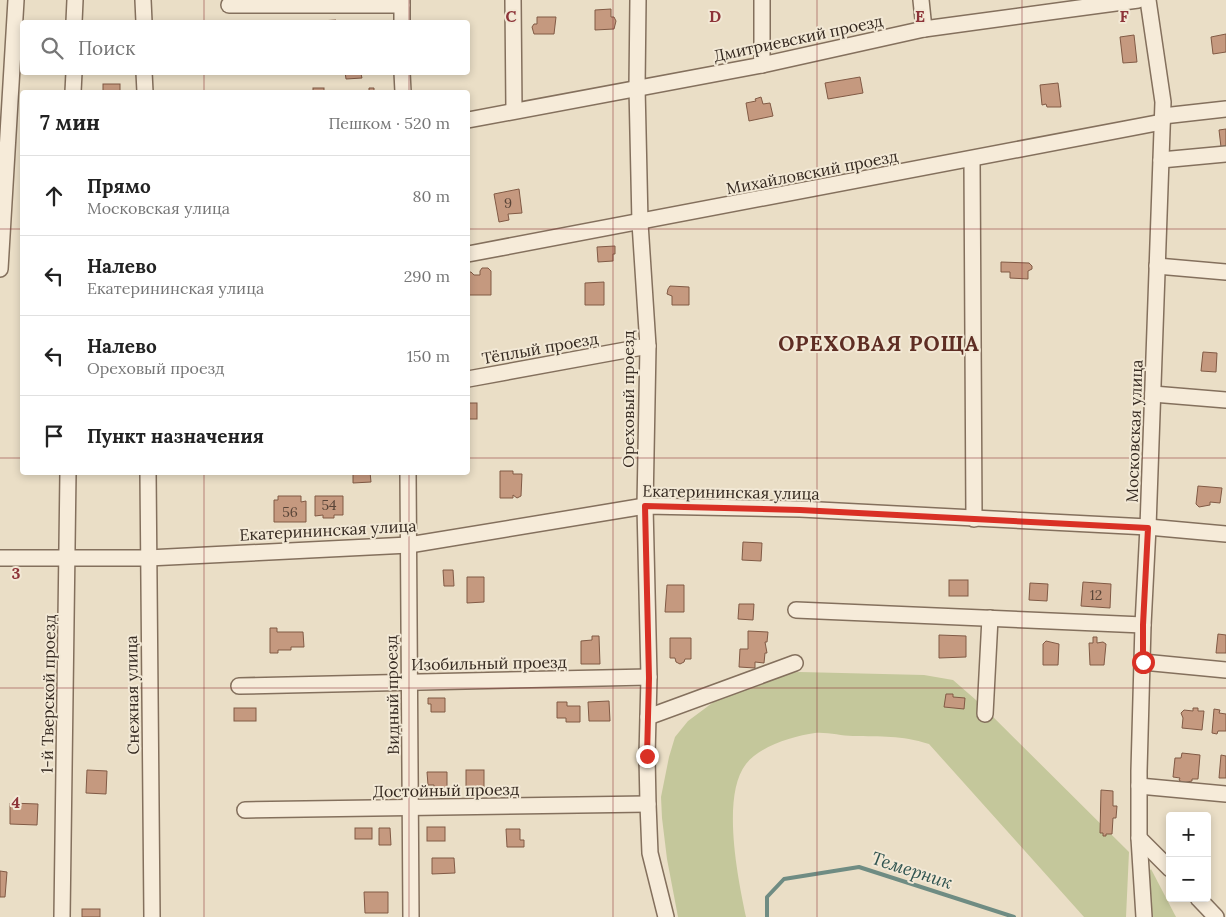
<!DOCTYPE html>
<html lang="ru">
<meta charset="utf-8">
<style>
:root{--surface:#fff;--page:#f6f6f6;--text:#222;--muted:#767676;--line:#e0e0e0}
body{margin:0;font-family:Lora,serif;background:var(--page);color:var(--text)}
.controls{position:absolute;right:15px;bottom:15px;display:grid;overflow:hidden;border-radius:5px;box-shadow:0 2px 8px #0003}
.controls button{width:45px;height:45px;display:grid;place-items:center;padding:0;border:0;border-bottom:1px solid var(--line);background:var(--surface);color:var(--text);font:25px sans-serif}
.stop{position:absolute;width:15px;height:15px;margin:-11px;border:4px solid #d93025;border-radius:50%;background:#fff}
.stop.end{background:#d93025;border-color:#fff;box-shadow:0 1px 5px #0008}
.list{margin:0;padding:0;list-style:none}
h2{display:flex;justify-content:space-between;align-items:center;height:65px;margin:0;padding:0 20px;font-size:21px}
h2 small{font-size:16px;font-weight:400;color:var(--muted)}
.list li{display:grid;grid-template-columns:32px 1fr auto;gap:15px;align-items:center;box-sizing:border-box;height:80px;padding:0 20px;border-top:1px solid var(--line)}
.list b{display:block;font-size:19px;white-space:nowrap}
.list p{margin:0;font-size:16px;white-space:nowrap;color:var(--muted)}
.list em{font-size:16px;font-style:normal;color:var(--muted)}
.icon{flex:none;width:28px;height:28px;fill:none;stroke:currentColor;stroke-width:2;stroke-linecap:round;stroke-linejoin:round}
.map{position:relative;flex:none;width:1226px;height:917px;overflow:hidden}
.search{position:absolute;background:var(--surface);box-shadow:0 2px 8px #0003;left:20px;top:20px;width:450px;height:55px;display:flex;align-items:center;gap:12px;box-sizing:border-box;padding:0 18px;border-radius:5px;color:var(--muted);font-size:19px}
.panel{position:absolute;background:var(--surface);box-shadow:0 2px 8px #0003;left:20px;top:90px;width:450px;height:385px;border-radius:5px}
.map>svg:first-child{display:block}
</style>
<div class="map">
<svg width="1226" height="917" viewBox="0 0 1226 917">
<rect width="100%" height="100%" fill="#eadec6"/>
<g fill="#c4c79b">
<path d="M 800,672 L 924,675 L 953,680 L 976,700 L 1129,852 L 1126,917 L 1084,917 L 929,744 C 900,735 882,737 853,736 C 841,736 828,732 815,733 C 793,736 760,746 746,764 C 721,796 738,879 746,917 L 678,917 L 667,859 L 662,818 L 661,797 L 669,757 L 675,737 L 688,721 L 723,695 L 781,673 Z"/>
<path d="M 1151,869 L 1176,917 L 1146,917 L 1145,877 Z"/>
</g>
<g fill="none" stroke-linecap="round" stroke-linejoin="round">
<path stroke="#6f8c83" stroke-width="4" d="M 767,917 L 767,897 L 784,879 L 859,867 L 1014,917"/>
</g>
<g fill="#c5997f" stroke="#815a45">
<path d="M 611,9 L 611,17 L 614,17 L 616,21 L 614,29 L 595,30 L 595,10 Z"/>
<path d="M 537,17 L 556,17 L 554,34 L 534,34 L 532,27 L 534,24 L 537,24 Z"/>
<path d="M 336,20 L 336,22 L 320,22 L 320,21 Z"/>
<path d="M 1226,34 L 1226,52 L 1213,54 L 1211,37 Z"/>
<path d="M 1134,35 L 1137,62 L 1123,63 L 1120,37 Z"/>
<path d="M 345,72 L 365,72 L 361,74 L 362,78 L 346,79 Z"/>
<path d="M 860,77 L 863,93 L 828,99 L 825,83 Z"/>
<path d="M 1058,83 L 1061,107 L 1047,107 L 1046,104 L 1042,105 L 1040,85 Z"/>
<rect x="103" y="84" width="17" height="8"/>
<rect x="313" y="88" width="11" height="4"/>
<path d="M 369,88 L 374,88 L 374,92 L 381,92 L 353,92 L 369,92 Z"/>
<path d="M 761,97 L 763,104 L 770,103 L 773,116 L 749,121 L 746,103 L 756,101 L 755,99 Z"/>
<path d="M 1226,129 L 1226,147 L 1221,147 L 1219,130 Z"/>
<path d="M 519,189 L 522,213 L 508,214 L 509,220 L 499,222 L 494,194 Z"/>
<path d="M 615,246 L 615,254 L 613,254 L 613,261 L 598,262 L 597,247 Z"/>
<path d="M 1001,262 L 1029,263 L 1032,266 L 1032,269 L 1028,271 L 1028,279 L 1010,278 L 1010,272 L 1001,272 Z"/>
<path d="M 482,268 L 488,268 L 491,271 L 491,295 L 468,295 L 468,272 L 471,272 L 474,275 L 480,275 L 480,271 Z"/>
<path d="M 604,282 L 604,305 L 585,305 L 585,283 Z"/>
<path d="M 670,286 L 689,287 L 689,305 L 672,305 L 672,296 L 667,294 L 668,289 Z"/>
<path d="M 1203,352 L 1217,353 L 1216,372 L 1201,371 Z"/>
<rect x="468" y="403" width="9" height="16"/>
<path d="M 500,471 L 513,471 L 513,474 L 522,474 L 521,496 L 517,498 L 513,495 L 513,498 L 500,498 Z"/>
<path d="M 353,472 L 370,472 L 371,482 L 353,483 Z"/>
<path d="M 1198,486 L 1222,488 L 1220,503 L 1210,502 L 1210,505 L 1199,507 L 1196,504 Z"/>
<path d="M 278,496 L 301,496 L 301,502 L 306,501 L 306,522 L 274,522 L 274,500 L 278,500 Z"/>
<path d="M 315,496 L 343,496 L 343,515 L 334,515 L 334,518 L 323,518 L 323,515 L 315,516 Z"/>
<path d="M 743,542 L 762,543 L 761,561 L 742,560 Z"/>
<path d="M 443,570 L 453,570 L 454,586 L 444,586 Z"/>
<path d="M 467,577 L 484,577 L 484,602 L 467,603 Z"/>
<rect x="949" y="580" width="19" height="16"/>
<path d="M 1083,582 L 1111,584 L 1110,608 L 1081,606 Z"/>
<path d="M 1030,583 L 1048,584 L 1047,601 L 1029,600 Z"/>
<path d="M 667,585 L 684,585 L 684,612 L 665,612 Z"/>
<path d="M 739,604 L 754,604 L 753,620 L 738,619 Z"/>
<path d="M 270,628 L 277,628 L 277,632 L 303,632 L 304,647 L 291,647 L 291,650 L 278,650 L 278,653 L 270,653 Z"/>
<path d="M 748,631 L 768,632 L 767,642 L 765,642 L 767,653 L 765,653 L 764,663 L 755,662 L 755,668 L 739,667 L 740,649 L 748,649 Z"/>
<path d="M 1218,634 L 1226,635 L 1226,653 L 1216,653 Z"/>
<path d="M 939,635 L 966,636 L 966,657 L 939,658 Z"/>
<path d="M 592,636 L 599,636 L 600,664 L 581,664 L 581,641 L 592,640 Z"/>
<path d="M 1093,637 L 1097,637 L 1097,643 L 1103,642 L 1106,644 L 1104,665 L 1090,665 L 1089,643 L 1093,643 Z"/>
<path d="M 670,638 L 691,638 L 691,659 L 685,659 L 684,662 L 680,664 L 676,662 L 675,658 L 670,658 Z"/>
<path d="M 1046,641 L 1059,644 L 1058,665 L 1043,665 L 1043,644 Z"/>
<path d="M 946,694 L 953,694 L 953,697 L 965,698 L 964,709 L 944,707 Z"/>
<path d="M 428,698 L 445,698 L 445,712 L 431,712 L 431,704 L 428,704 Z"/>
<path d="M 609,701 L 610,721 L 589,721 L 588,702 Z"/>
<path d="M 557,702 L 567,702 L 567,706 L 580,706 L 580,722 L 566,722 L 566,718 L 557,718 Z"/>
<rect x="234" y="708" width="22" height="13"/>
<path d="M 1193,708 L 1198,708 L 1198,711 L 1204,711 L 1202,730 L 1182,728 L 1183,718 L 1181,713 L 1184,710 L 1193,711 Z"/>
<path d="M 1214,709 L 1220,710 L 1219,713 L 1226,714 L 1226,731 L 1218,731 L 1217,734 L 1212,733 Z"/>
<path d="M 1182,753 L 1200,755 L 1198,779 L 1192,779 L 1192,781 L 1183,783 L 1179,780 L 1180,778 L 1173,777 L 1175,758 L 1181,758 Z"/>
<path d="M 1221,755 L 1226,756 L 1226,778 L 1219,778 Z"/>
<path d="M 87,770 L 107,771 L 106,794 L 86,793 Z"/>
<rect x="466" y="770" width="18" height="19"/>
<path d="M 427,772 L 447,772 L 447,788 L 434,788 L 434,785 L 428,785 Z"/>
<path d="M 1101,790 L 1113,791 L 1113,806 L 1117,806 L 1116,818 L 1113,818 L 1112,834 L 1106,834 L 1106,836 L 1103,836 L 1103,833 L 1100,833 Z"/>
<path d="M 10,803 L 38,804 L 37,825 L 10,824 Z"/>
<rect x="427" y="827" width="18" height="14"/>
<rect x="355" y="828" width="17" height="11"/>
<path d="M 379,828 L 390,828 L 391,845 L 379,845 Z"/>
<path d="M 506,829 L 520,829 L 520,840 L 524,840 L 524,847 L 507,847 Z"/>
<path d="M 432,858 L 454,858 L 455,873 L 432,874 Z"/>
<path d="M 0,871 L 7,872 L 5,897 L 0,897 Z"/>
<path d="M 364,892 L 388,892 L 388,913 L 365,913 Z"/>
<rect x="82" y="909" width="18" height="8"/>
</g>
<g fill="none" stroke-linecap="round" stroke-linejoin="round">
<defs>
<g id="minor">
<path d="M 143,0 L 144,22"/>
<path d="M 402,0 L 402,22"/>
<path d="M 513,0 L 514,110"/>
<path d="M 638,0 L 637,87 L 640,223 L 648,346 L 645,506 L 649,677 L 647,756 L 648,804 L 650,853 L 666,917"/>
<path d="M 921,0 L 924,29"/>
<path d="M 229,5 L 402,5"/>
<path d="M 74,22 L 75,0"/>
<path d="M 762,65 L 762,0"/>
<path d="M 144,72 L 145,92"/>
<path d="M 402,72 L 403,92"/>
<path d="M 73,92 L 74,72"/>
<path d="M 1163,116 L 1226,109"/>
<path d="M 468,120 L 762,65 L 924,29 L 1138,0"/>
<path d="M 972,160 L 974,519"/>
<path d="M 1161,160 L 1226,154"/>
<path d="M 468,254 L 1162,122"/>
<path d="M 1157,266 L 1226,272"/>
<path d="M 0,269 L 16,0"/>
<path d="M 468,379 L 648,346"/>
<path d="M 1153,394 L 1226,400"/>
<path d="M 148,472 L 152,917"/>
<path d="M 408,472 L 411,917"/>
<path d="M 0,558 L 148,558 L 409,545 L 645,506 L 800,509 L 1148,527 L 1226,534"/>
<path d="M 796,610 L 1143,625"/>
<path d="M 1143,662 L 1226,670"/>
<path d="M 239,686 L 649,677"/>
<path d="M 985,714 L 990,618"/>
<path d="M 648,717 L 795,663"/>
<path d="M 1139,786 L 1226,794"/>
<path d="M 245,810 L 648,804"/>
<path d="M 1139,838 L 1170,869"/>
<path d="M 1198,898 L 1216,917"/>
<path d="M 62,917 L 68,472"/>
<path d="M 1144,917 L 1139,838 L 1139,771 L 1143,625 L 1148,527 L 1163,102 L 1148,0"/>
</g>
</defs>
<use href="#minor" stroke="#84705d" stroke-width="18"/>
<use href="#minor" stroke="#f6ebd9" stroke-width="15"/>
</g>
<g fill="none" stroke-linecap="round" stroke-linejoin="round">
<path stroke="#d93025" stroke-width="6" d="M 647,756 L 649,678 L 645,506 L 800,510 L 1148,528 L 1143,625 L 1143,662"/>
</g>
<path fill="none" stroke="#8d3338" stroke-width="1" stroke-opacity="0.55" d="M 204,0 L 204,22M 409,0 L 409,22M 613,0 L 613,917M 817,0 L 817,917M 1022,0 L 1022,917M 204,72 L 204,92M 409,72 L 409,92M 0,229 L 22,229M 468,229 L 1226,229M 0,458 L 22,458M 468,458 L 1226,458M 204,472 L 204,917M 409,472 L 409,917M 0,688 L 1226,688"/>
<g text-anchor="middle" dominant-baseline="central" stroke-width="4" stroke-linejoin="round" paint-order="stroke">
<g font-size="14" fill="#594538">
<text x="508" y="203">9</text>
<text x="329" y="505">54</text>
<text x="290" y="512">56</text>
<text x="1096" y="595">12</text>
</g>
<g font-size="16" fill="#352920" stroke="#f2e8d5">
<text transform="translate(798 38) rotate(-12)">Дмитриевский проезд</text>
<text transform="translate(812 172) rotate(-11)">Михайловский проезд</text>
<text transform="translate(540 348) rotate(-10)">Тёплый проезд</text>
<text transform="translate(628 399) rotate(-90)">Ореховый проезд</text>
<text transform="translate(1134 431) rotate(-88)">Московская улица</text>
<text transform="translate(731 492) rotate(1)">Екатерининская улица</text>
<text transform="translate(328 530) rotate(-3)">Екатерининская улица</text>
<text transform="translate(489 663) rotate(-1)">Изобильный проезд</text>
<text transform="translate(48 694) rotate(-89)">1-й Тверской проезд</text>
<text transform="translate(132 695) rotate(-91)">Снежная улица</text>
<text transform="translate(392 695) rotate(-91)">Видный проезд</text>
<text transform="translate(446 790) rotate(-1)">Достойный проезд</text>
</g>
<g font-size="18" font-style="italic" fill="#305450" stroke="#f2e8d5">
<text transform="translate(912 870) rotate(18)">Темерник</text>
</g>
<g font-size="21" font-weight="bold" letter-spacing="1" fill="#5e2d23" stroke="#f2e8d5">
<text x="879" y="343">ОРЕХОВАЯ РОЩА</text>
</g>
</g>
<g font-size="16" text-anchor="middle" font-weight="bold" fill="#8d3338" stroke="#f2e8d5" stroke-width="4" stroke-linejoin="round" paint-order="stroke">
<text x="511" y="22">C</text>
<text x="715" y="22">D</text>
<text x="920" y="22">E</text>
<text x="1124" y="22">F</text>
<text x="16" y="579">3</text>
<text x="16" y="808">4</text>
</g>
</svg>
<div class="controls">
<button>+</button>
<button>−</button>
</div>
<div class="stop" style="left:1143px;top:662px"></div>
<div class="stop end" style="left:647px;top:756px"></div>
<div class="search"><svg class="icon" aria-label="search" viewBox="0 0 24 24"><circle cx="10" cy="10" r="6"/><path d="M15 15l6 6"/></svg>Поиск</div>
<section class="panel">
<h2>7 мин<small>Пешком · 520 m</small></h2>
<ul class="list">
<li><svg class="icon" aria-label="ahead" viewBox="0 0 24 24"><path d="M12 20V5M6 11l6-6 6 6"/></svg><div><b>Прямо</b><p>Московская улица</p></div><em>80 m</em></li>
<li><svg class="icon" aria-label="left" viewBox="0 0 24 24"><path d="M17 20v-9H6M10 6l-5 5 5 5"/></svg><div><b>Налево</b><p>Екатерининская улица</p></div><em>290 m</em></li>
<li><svg class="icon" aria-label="left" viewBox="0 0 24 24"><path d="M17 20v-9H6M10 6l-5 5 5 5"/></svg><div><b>Налево</b><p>Ореховый проезд</p></div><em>150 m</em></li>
<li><svg class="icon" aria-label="arrive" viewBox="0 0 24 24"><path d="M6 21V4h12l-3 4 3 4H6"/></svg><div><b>Пункт назначения</b></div></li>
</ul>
</section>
</div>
